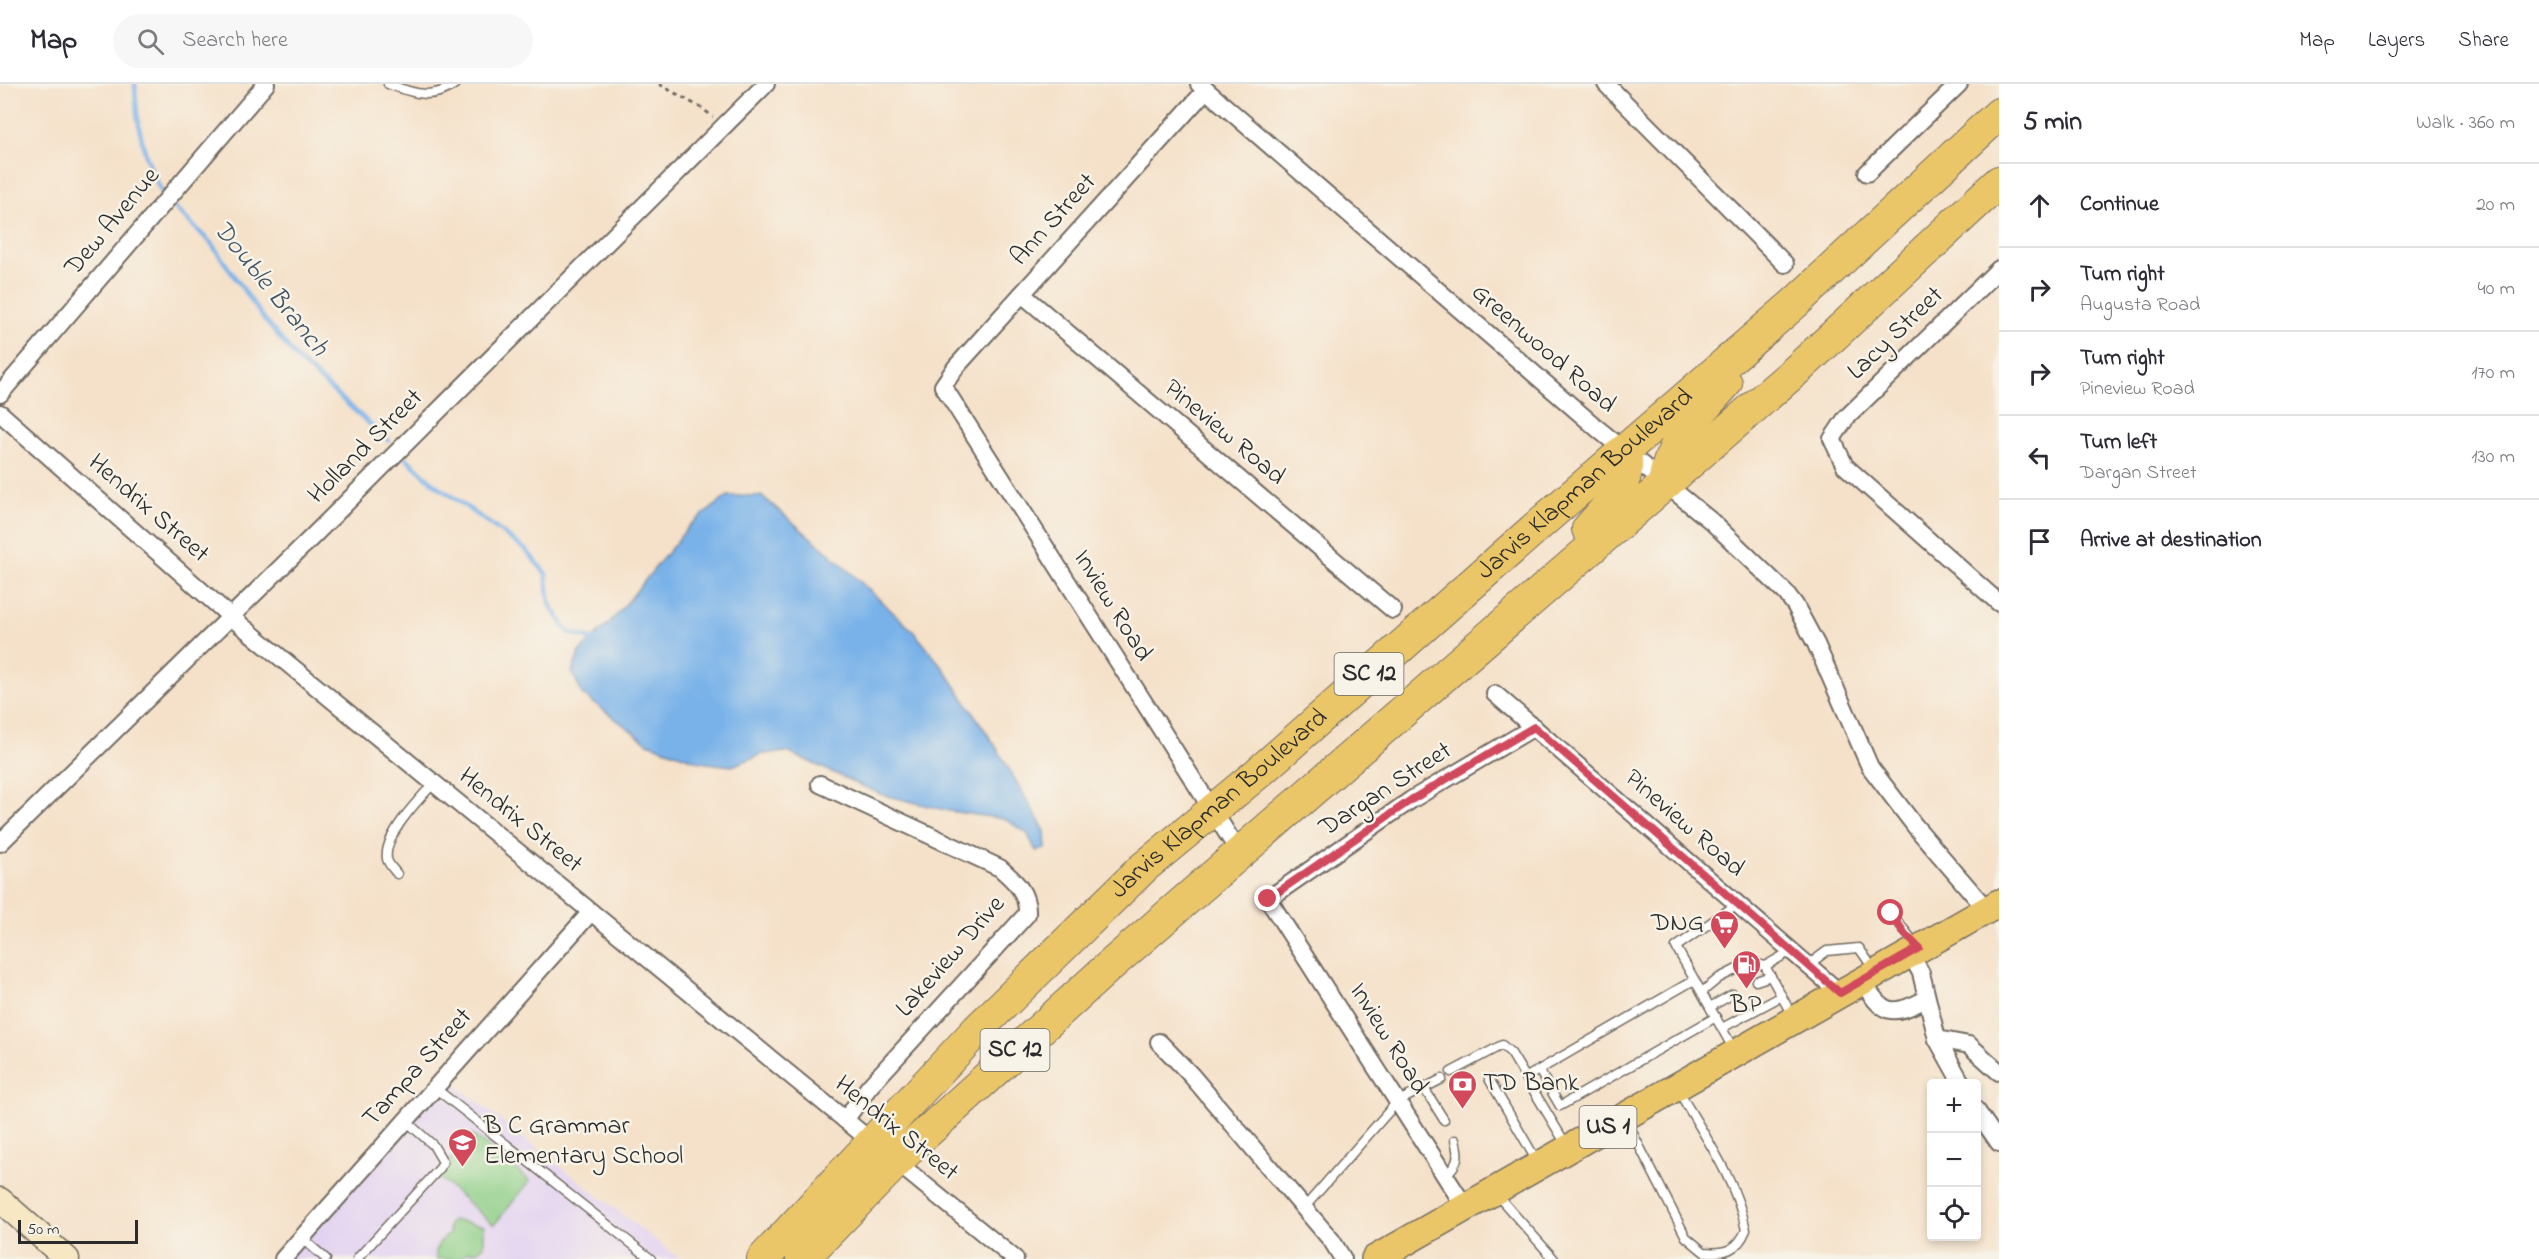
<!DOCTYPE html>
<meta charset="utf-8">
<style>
:root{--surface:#fff;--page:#f7f7f7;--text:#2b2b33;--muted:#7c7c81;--line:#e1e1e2}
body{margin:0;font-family:"Indie Flower",sans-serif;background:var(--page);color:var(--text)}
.controls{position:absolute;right:18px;bottom:18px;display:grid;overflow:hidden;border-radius:6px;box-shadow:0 3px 9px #0003}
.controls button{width:54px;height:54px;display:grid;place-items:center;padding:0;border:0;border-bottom:2px solid var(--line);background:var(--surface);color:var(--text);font:30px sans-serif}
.scale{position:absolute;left:18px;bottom:15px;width:120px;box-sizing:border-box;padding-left:6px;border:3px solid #2b2b2b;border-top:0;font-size:16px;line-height:21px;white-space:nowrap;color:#2b2b2b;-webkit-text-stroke:4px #f7f3e8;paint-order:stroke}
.stop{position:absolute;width:18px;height:18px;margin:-14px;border:4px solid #d1495b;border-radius:50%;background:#fff}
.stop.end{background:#d1495b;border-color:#fff;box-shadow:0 2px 6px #0008}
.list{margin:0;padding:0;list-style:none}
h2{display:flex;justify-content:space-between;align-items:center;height:78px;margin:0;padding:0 24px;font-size:26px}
h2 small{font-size:20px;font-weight:400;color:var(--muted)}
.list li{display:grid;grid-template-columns:39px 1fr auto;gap:18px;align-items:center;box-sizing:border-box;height:84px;padding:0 24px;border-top:2px solid var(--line)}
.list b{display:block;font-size:22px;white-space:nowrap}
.list p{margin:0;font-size:20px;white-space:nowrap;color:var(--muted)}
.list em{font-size:20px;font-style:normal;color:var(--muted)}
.icon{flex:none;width:33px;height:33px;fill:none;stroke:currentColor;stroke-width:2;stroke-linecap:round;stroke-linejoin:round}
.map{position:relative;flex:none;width:1999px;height:1175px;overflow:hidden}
header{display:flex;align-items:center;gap:36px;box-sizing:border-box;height:84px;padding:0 30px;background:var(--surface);border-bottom:2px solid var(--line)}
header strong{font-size:28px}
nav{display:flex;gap:33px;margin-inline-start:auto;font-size:21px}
.search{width:420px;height:54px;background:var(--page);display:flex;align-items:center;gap:15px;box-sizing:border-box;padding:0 21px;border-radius:33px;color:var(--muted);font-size:22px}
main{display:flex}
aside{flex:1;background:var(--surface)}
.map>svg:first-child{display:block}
</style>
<header>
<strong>Map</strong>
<div class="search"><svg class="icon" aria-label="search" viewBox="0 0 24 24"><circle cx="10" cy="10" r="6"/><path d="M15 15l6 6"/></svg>Search here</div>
<nav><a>Map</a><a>Layers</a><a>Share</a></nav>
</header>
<main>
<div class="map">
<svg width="1999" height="1175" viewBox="0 0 1999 1175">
<rect width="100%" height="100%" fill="#f7f3e8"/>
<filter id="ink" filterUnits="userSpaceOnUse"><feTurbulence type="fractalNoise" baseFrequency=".0167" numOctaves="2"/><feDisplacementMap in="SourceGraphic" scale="12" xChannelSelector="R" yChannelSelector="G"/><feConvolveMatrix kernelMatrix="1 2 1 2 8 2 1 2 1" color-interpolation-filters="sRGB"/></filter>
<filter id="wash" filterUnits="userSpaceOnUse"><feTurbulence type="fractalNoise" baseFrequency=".008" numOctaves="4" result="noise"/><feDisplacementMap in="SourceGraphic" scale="24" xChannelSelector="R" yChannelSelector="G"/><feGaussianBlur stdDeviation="1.35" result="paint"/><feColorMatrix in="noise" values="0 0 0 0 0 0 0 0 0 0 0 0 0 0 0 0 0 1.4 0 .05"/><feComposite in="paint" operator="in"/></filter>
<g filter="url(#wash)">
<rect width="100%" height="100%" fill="#f5e1c9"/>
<path fill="#e3d3f2" d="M 445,993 L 680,1175 L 283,1175 Z"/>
<g fill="#8bcd85" stroke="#5b7c58" stroke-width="1.5">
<path d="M 472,1050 L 530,1097 L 494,1141 L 437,1092 Z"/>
<path d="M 453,1136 L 484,1142 L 484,1162 L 476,1168 L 467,1168 L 461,1175 L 436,1175 C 435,1162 439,1157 449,1150 L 449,1141 Z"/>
</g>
<path fill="#79b2e9" stroke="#526e8a" stroke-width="1.5" d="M 728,412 L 762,412 L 837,476 L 914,548 L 944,585 L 996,663 L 1045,747 L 1046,765 L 1036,767 L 1027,749 L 1005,735 L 949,727 L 880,710 L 788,668 L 763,670 L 732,682 L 700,678 L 648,659 L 582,610 L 572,588 L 580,567 L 616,532 L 690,441 Z"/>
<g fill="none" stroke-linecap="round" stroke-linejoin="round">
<g stroke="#79b2e9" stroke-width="4.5">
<path d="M 135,0 C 136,38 143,75 162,108"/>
<path d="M 175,124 L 211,159 L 264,235 L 298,276 L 389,357"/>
<path d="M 406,374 L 432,398 L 526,466 L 546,490 L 550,520 L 565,544 L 570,549 L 595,556"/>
</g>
</g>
</g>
<g filter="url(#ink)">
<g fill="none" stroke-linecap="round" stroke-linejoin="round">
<defs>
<g id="lane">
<path d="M 388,0 C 413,9 432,17 455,0"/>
<path d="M 397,790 C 394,786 388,780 387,775 C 383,752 419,715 434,699"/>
<path d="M 1891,829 L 1917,862"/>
<path d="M 1808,881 L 1827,867 L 1859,864 L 1875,887"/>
<path d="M 1765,882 L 1791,867"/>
<path d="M 1756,897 L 1771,892"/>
<path d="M 1702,908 L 1719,894 L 1751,878 L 1765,882 L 1793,933"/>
<path d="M 1710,923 L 1733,910"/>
<path d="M 1722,944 L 1782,912"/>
<path d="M 1734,966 L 1676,863 L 1737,820"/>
<path d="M 1539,986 L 1560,1022 L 1716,933"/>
<path d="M 1451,988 L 1502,961 L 1511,969 L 1567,1062"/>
<path d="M 1525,994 L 1694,896"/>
<path d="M 1489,995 L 1538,1079"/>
<path d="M 435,1004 L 651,1175"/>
<path d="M 1424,1004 L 1444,1036"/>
<path d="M 1626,1036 L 1686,1153 L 1704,1168 C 1725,1170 1738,1166 1746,1146 C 1736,1095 1703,1050 1678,1006"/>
<path d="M 1445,1092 C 1458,1080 1460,1074 1455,1056"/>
<path d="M 1497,1111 L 1554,1175"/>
<path d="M 1304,1124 L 1397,1018 L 1442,995"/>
<path d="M 302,1154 L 326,1175"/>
<path d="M 357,1175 L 440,1084 L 443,1078 L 433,1061 L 406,1037"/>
</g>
<g id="street">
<path d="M 1199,0 L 1598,345 L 1711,437 L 1786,509 L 1795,521 L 1816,560 L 1870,683 L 1915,742 L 1987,826"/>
<path d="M 1606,0 L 1785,180"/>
<path d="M 1206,6 L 956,283 L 943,302 L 1239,768"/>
<path d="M 1867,89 L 1959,0"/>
<path d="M 1999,185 L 1846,334 L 1832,355 L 1845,382 L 1999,519"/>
<path d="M 1022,210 L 1393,526"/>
<path d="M 0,310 L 266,0"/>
<path d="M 0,329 L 231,533 L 1015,1175"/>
<path d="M 1495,610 L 1840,909"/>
<path d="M 820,700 L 1000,784 C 1015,797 1028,809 1027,830 L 869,1003 L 845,1036"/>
<path d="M 0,759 L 310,455 L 766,0"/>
<path d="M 1910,869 L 1921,889 L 1937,955 L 1962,1000"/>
<path d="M 1862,896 C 1882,930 1890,934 1926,915"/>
<path d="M 1937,955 L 1969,961 L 1999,988"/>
<path d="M 1159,958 L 1191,991 L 1332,1157 L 1343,1175"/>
<path d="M 1976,1026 L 1999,1059"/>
<path d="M 1465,1123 L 1268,815 L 1411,716 L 1534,643"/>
<path d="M 283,1175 L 591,828"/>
</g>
<path id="secondary" d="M 0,1116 L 67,1175"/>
<path id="primary" d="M 1375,1175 L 1999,819"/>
<g id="highway">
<path d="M 1664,399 C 1671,355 1697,332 1726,299"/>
<path d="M 1588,445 C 1608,422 1634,399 1624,367"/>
<path id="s1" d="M 763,1175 L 977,946 L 1143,784 L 1258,689 L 1550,431 L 1795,219 L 1999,30"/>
<path d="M 802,1175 L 913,1061 L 1105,886 L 1800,283 L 1999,98"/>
</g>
</defs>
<use href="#lane" stroke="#726b62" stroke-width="11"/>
<use href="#street" stroke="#726b62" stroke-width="20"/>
<use href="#secondary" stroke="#726b62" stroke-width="27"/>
<use href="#primary" stroke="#726b62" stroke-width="30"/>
<use href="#highway" stroke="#726b62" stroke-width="34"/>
<path stroke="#726b62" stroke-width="3" stroke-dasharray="4.5 4.5" stroke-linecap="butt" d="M 659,0 L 703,25 L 713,33"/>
<use href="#lane" stroke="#fff" stroke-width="8"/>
<use href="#street" stroke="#fff" stroke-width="16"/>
<use href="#secondary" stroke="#f7e8c3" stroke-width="24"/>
<use href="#primary" stroke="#ebc669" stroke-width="27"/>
<use href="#highway" stroke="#ebc669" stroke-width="32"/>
</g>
</g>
<g fill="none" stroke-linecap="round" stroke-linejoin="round" filter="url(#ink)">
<path stroke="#d1495b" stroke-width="8" d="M 1268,815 L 1411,716 L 1534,643 L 1840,909 L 1919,864 L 1905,850 L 1891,829"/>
</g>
<defs>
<symbol id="supermarket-pin" viewBox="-11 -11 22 30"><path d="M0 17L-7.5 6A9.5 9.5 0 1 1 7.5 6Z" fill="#d1495b" stroke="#f7f3e8"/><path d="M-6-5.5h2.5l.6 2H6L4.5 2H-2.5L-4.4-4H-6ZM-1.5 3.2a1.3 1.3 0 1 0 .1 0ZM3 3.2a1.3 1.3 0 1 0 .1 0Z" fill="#fff"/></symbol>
<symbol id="fuel-pin" viewBox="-11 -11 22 30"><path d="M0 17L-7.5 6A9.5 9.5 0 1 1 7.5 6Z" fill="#d1495b" stroke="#f7f3e8"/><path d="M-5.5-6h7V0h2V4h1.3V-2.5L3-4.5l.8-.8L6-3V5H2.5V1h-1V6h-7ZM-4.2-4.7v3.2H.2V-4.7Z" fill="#fff"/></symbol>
<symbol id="bank-pin" viewBox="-11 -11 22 30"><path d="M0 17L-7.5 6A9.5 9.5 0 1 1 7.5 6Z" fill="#d1495b" stroke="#f7f3e8"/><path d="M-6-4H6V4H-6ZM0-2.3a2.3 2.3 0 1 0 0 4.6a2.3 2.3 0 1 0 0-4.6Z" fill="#fff"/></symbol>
<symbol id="school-pin" viewBox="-11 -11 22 30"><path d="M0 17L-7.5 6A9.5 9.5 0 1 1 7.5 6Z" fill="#d1495b" stroke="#f7f3e8"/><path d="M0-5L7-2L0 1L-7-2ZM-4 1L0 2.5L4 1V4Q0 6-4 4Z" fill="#fff"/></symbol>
</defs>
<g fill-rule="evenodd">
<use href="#supermarket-pin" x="1708" y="824" width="33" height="45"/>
<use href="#fuel-pin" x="1730" y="864" width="33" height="45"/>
<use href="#bank-pin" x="1446" y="984" width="33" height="45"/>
<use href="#school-pin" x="446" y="1042" width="33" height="45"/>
</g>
<g text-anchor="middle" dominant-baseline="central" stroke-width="5" stroke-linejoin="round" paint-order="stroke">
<g fill="#f7f3e8" stroke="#686764" stroke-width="1.5">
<rect x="1334.5" y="569" width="69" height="42" rx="4.5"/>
<rect x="980.5" y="945" width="69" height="42" rx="4.5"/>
<rect x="1579.5" y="1022" width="57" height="42" rx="4.5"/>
</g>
<g font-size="24" font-weight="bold" fill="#2b2b2b">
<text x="1369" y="590">SC 12</text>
<text x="1015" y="966">SC 12</text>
<text x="1608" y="1043">US 1</text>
</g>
<g font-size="26" fill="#2b2b2b" stroke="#f7f3e8">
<text transform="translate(1054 136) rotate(-48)">Ann Street</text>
<text transform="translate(113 138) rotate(-50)">Dew Avenue</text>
<text transform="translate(1896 250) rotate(-44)">Lacy Street</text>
<text transform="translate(1543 265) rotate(41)">Greenwood Road</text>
<text transform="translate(1224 349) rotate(40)">Pineview Road</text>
<text transform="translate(366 363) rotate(-45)">Holland Street</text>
<text stroke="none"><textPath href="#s1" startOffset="1131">Jarvis Klapman Boulevard</textPath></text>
<text transform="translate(148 425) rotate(41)">Hendrix Street</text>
<text transform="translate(1112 522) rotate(58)">Inview Road</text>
<text transform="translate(1386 706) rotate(-33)">Dargan Street</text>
<text stroke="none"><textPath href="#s1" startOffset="645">Jarvis Klapman Boulevard</textPath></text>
<text transform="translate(520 737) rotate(39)">Hendrix Street</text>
<text transform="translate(1684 740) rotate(41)">Pineview Road</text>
<text transform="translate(951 873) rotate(-49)">Lakeview Drive</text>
<text transform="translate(1388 955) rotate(58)">Inview Road</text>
<text transform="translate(418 984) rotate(-48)">Tampa Street</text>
<text transform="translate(896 1045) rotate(39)">Hendrix Street</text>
</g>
<g font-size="26" fill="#2b2b2b" stroke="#f7f3e8" text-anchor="start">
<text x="1704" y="840" text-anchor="end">DNG</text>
<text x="1746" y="922" text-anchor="middle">BP</text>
<text x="1483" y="1000">TD Bank</text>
<text x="484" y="1043">B C Grammar<tspan x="484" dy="30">Elementary School</tspan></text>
</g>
<g font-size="27" font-style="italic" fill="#425464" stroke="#f7f3e8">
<text transform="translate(270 205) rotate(51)">Double Branch</text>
</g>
</g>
</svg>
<div class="controls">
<button>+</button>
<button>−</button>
<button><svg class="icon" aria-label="locate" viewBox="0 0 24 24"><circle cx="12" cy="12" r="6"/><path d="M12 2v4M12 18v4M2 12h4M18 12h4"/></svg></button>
</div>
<div class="scale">50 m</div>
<div class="stop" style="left:1891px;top:829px"></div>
<div class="stop end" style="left:1268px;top:815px"></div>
</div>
<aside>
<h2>5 min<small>Walk · 360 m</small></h2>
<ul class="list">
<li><svg class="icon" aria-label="ahead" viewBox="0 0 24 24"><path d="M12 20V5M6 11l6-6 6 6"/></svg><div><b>Continue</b></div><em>20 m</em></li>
<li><svg class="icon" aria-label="right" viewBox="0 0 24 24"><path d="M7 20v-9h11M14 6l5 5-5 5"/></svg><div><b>Turn right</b><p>Augusta Road</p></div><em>40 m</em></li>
<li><svg class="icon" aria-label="right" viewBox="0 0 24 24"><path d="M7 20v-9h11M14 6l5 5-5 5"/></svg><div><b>Turn right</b><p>Pineview Road</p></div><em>170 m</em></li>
<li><svg class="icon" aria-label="left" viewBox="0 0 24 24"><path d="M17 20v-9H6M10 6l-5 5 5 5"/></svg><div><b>Turn left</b><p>Dargan Street</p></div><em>130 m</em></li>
<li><svg class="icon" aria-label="arrive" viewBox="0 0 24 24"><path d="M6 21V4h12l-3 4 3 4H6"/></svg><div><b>Arrive at destination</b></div></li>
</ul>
</aside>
</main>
